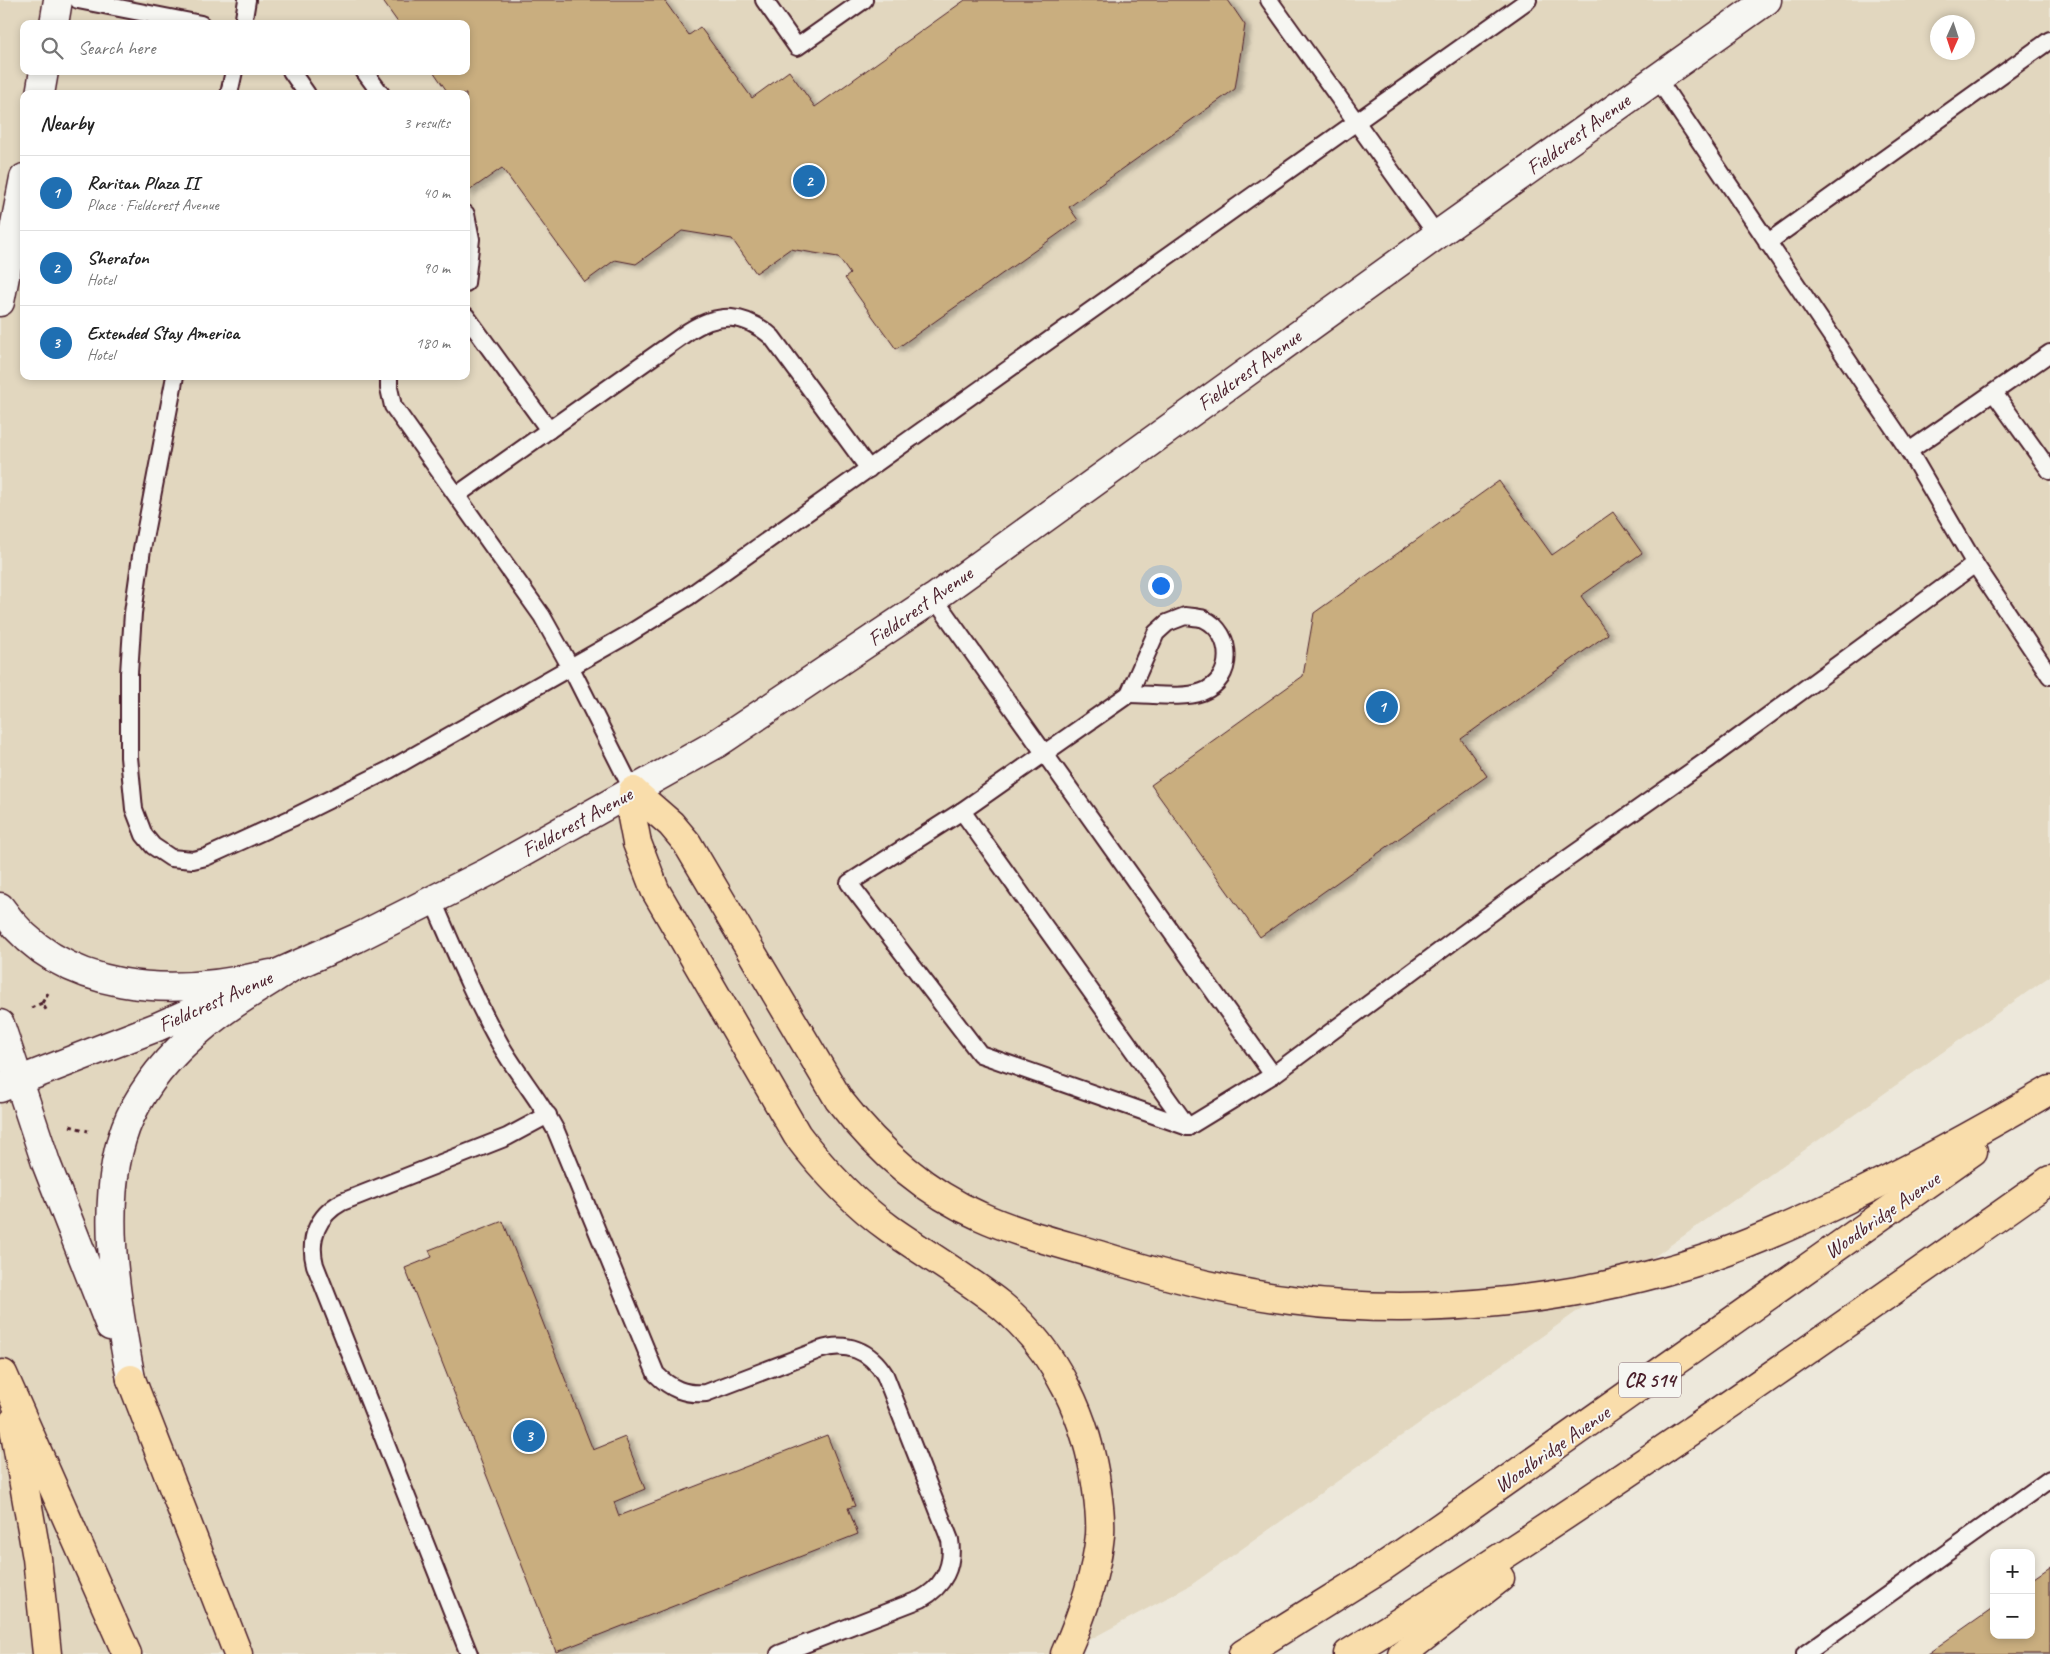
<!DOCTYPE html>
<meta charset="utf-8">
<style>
:root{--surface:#fff;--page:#f2f2f2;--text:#222;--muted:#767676;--line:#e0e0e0;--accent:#1f6fb2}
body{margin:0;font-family:Caveat,sans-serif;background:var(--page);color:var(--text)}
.controls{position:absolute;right:15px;bottom:15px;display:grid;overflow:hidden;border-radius:10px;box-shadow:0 2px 8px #0003}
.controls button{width:45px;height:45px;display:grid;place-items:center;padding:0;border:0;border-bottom:1px solid var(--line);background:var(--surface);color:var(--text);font:25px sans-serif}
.compass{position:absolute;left:1930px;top:15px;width:45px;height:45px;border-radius:50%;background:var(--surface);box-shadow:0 2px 8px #0003;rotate:183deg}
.you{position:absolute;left:1160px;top:585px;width:18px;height:18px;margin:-12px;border:4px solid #fff;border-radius:50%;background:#1a73e8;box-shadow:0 0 0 8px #1a73e833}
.badge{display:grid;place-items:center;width:32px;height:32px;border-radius:50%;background:var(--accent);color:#fff;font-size:16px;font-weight:700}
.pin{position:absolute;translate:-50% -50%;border:2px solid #fff;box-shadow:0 1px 5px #0006}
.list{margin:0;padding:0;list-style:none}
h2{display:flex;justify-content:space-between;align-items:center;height:65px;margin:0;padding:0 20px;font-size:21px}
h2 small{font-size:16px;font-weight:400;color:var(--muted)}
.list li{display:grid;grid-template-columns:32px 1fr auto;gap:15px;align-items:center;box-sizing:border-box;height:75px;padding:0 20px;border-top:1px solid var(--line)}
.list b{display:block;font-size:19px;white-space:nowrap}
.list p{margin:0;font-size:16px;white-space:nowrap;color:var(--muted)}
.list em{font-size:16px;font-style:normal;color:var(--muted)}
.icon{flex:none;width:28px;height:28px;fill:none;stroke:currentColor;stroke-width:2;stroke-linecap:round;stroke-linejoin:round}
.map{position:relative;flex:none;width:2050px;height:1654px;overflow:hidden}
.search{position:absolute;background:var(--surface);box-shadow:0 2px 8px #0003;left:20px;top:20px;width:450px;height:55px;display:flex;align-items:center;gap:12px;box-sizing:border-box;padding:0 18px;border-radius:10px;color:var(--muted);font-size:19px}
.panel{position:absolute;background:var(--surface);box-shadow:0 2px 8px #0003;left:20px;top:90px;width:450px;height:290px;border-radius:10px}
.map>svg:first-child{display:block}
</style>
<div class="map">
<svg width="2050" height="1654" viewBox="0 0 2050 1654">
<defs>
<filter id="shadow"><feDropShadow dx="5.5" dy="3" stdDeviation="2.5" flood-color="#0004"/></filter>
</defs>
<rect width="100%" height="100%" fill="#ede8db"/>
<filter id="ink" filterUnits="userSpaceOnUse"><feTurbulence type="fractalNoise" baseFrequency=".02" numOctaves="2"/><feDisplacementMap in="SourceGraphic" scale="10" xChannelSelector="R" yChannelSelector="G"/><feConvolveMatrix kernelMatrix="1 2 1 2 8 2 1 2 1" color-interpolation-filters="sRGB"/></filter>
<g filter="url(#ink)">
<path fill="#e2d7bf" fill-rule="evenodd" d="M 0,0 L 2050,0 L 2050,976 L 1191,1585 L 1063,1654 L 0,1654 ZM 1938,22 L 1968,22 L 1968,52 L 1938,52 ZM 24,24 L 466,24 L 466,71 L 24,71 ZM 24,94 L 466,94 L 466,376 L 24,376 Z"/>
<g fill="#c9ae7f" stroke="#4a1f2b" filter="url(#shadow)">
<path d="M 382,0 L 664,0 L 689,35 L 700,27 L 752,98 L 789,71 L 815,107 L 965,0 L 1228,0 L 1245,25 L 1235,89 L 1069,207 L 1078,220 L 896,349 L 845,278 L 850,274 L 838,257 L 790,249 L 756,273 L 732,239 L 682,231 L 636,264 L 615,260 L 585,282 L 502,168 L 466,193 L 466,94 L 449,94 L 433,71 L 466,71 L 466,24 L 399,24 Z"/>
<path d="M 1499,481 L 1552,555 L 1613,512 L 1642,553 L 1581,596 L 1608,634 L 1461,739 L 1487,776 L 1260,937 L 1151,785 L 1303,676 L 1314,613 Z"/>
<path d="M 503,1221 L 593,1450 L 625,1437 L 645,1489 L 614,1502 L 619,1516 L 827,1435 L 855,1506 L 848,1508 L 858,1534 L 556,1652 L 405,1268 L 432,1257 L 429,1250 Z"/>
<path d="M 2050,1567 L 2050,1654 L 1927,1654 L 1994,1607 L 1994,1635 L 2031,1635 L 2031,1580 Z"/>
</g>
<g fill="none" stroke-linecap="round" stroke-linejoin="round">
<defs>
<g id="service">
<path d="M 78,0 L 201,24"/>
<path d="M 764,0 L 797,47 L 864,0"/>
<path d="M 1269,0 L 1437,235"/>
<path d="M 243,24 L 247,0"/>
<path d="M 291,71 L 307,94"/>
<path d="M 364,71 L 381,94"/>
<path d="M 1657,78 L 1909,451 L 1975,564 L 2050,676"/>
<path d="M 229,94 L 234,71"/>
<path d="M 466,214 L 471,239 L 466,283"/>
<path d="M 1767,243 L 2050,40"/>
<path d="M 466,316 L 549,430"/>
<path d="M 175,376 L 142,549 L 133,613 L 129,673 L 129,757 L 134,809 L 144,835 L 153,846 L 171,858 L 193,860 L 206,857 L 292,818 L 389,770 L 627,635 L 688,597 L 778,533 L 1528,0"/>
<path d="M 389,376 L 389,388 L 393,406 L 542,616 L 571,668 L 633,791"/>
<path d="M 1994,393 L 2050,471"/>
<path d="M 1909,451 L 2050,353"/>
<path d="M 457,495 L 689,331 C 720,312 744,313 772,337 L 869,469"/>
<path d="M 934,598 L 1273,1075"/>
<path d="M 1185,616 C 1191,617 1198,617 1204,619 C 1234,633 1235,680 1202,692 C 1183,699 1151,694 1129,694 L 1156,633 L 1167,623 Z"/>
<path d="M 1129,694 L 962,811 L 849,883 L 980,1054 L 1188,1127"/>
<path d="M 962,811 L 1188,1127"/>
<path d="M 433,901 C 454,949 474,998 500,1044 C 517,1074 540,1100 556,1131 L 656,1374 C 671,1389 685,1395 706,1393 L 819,1350 C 846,1341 870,1350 885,1375 L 950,1540 C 954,1566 944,1586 921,1599 L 779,1654"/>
<path d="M 1188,1127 L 1273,1075 L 1510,899 L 1709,759 L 1975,564"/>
<path d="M 469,1654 L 315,1265 C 308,1238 318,1215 342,1202 L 507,1137 L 548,1115"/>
<path d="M 1805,1654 L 2050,1479"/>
</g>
<path id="tertiary" d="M 0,1088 L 157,1027 L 357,938 L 488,872 L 716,744 L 934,598 L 1437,235 L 1767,0"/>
<g id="secondary">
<path d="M 54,24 L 58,0"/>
<path d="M 40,94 L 44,71"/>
<path d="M 0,302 L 24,178"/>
<path d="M 0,907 C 61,996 174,997 270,974"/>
<path d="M 0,1024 L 46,1163 L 110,1326"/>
<path d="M 131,1379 C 116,1301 96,1192 130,1117 C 146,1083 172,1053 201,1029 C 228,1006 259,988 289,969"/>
</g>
<g id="primary">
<path d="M 633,791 L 671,824 L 687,843 L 839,1100 C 877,1149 922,1191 980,1216 C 1017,1233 1059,1243 1099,1255 C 1162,1275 1225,1292 1291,1300 C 1427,1318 1584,1300 1714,1256 C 1758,1241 1799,1222 1841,1202 C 1913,1168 1982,1130 2050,1090"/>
<path d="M 633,791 L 632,817 L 637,843 L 655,890 L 797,1135 C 824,1171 854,1203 890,1229 C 927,1255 967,1278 1002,1306 C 1057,1352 1088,1420 1097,1490 C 1099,1504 1101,1520 1100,1535 C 1096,1577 1082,1616 1065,1654"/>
<path d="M 3,1374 L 127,1654"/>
<path d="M 131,1379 L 238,1654"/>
<path d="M 13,1422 L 37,1558 L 47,1654"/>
<path d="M 1243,1654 L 1384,1566 L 1442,1526 L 1973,1151"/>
<path d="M 1348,1654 C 1589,1506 1819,1343 2050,1180"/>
<path d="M 1402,1654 L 1500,1578"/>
</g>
</defs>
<use href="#service" stroke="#4a1f2b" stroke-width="20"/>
<use href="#tertiary" stroke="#4a1f2b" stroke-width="31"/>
<use href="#secondary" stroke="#4a1f2b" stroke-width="31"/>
<use href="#primary" stroke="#4a1f2b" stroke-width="31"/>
<g stroke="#4a1f2b" stroke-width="3" stroke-dasharray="4 4" stroke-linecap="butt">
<path d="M 42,1003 L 48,993"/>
<path d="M 31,1008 L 42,1003 L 48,1013"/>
<path d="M 70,1126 L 88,1131"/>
</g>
<use href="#service" stroke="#f6f6f2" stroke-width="16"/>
<use href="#tertiary" stroke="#f6f6f2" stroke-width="28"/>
<use href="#secondary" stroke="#f6f6f2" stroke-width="28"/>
<use href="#primary" stroke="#f9ddab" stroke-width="28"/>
</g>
</g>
<g text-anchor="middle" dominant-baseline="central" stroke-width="4" stroke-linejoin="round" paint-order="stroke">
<rect fill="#f6f6f2" stroke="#7e6067" stroke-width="1" x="1619" y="1362.5" width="62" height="35" rx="4"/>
<g font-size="20" font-weight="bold" fill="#4a1f2b">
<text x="1650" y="1380">CR 514</text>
</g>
<g font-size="21" fill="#4a1f2b" stroke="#f6f6f2">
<text transform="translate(1578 134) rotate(-36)">Fieldcrest Avenue</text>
<text transform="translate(1249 370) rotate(-36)">Fieldcrest Avenue</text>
<text transform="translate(920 606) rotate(-35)">Fieldcrest Avenue</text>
<text transform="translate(577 822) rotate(-29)">Fieldcrest Avenue</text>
<text transform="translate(215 1001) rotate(-24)">Fieldcrest Avenue</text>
<text transform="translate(1882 1215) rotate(-35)">Woodbridge Avenue</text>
<text transform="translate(1552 1449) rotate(-35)">Woodbridge Avenue</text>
</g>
</g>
</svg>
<div class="controls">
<button>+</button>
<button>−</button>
</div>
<svg class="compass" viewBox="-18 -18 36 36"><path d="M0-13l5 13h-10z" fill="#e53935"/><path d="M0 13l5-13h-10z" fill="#767676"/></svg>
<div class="you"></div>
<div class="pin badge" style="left:1382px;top:707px">1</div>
<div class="pin badge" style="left:809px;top:181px">2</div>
<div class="pin badge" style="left:529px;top:1436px">3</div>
<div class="search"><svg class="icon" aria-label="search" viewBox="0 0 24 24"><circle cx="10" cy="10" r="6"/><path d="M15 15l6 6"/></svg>Search here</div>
<section class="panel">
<h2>Nearby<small>3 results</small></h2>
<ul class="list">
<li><span class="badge">1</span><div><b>Raritan Plaza II</b><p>Place · Fieldcrest Avenue</p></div><em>40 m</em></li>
<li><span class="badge">2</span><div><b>Sheraton</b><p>Hotel</p></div><em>90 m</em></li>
<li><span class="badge">3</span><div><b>Extended Stay America</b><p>Hotel</p></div><em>180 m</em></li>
</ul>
</section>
</div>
